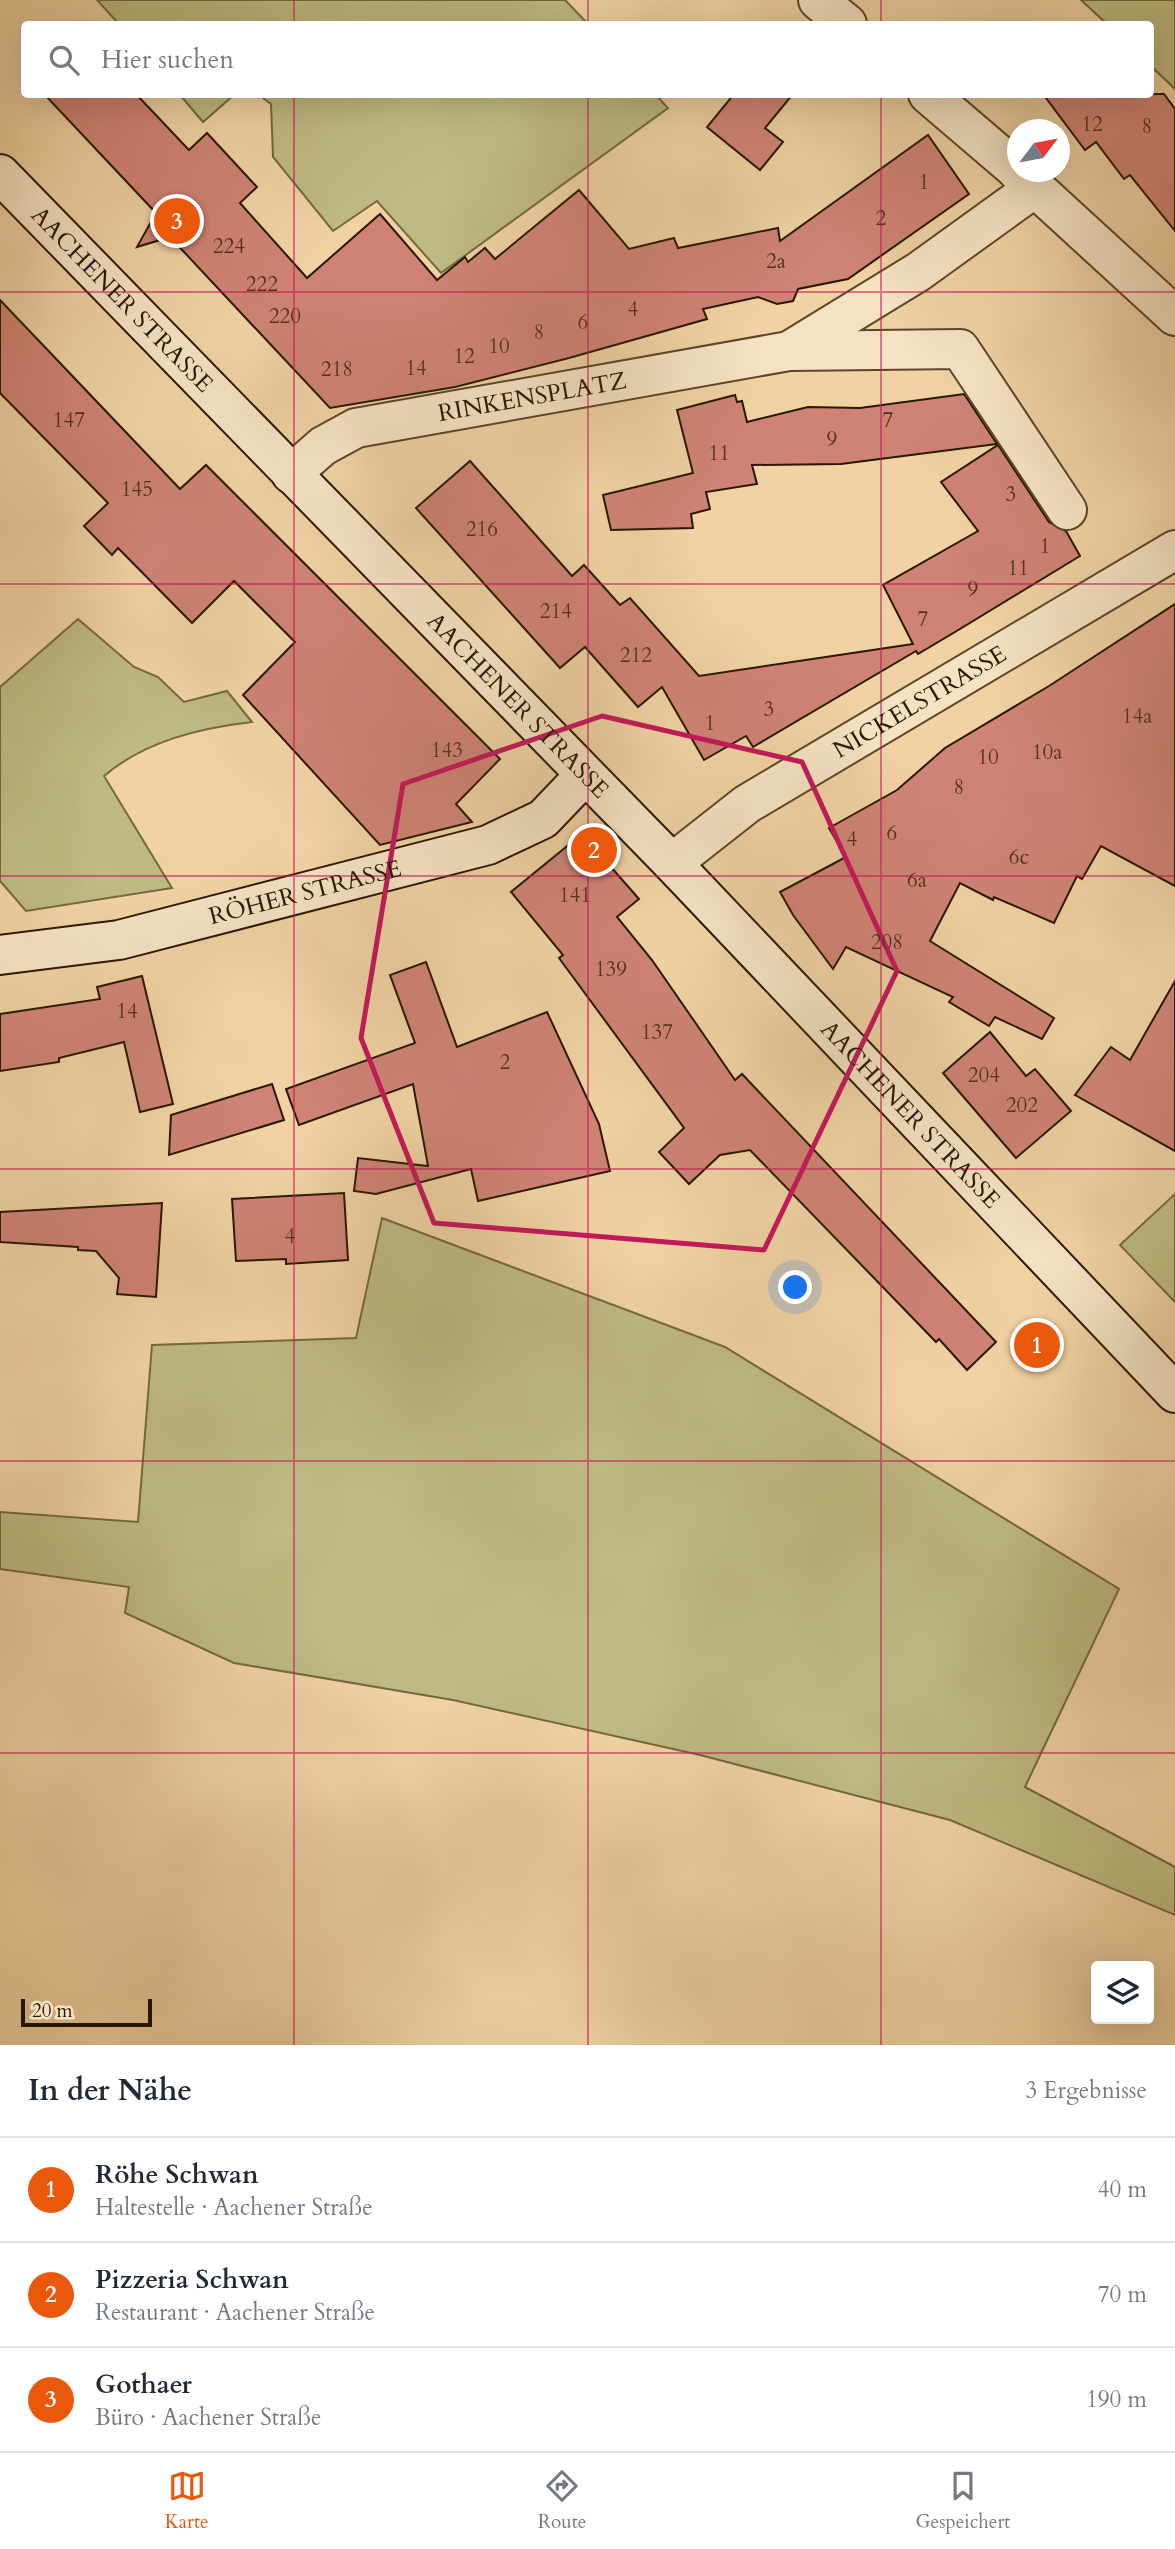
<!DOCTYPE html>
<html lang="de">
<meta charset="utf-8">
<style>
:root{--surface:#fff;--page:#f2f2f3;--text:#1f2937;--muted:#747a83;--line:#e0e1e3;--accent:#ea580c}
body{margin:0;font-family:Cardo,serif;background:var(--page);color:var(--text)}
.controls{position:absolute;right:21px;bottom:21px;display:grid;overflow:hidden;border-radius:7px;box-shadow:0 7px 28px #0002}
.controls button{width:63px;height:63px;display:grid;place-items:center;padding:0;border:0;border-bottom:2px solid var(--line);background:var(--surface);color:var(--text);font:35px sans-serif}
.compass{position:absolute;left:1007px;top:119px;width:63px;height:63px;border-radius:50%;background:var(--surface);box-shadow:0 7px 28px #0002;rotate:58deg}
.scale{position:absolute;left:21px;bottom:18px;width:131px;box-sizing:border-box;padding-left:7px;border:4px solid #281700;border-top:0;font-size:19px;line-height:24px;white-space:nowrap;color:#281700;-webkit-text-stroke:5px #f5e2c3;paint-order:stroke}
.you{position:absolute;left:796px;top:1288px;width:24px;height:24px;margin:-18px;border:5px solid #fff;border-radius:50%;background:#1a73e8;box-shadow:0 0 0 10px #1a73e833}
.badge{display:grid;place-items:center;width:46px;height:46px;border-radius:50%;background:var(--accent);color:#fff;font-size:23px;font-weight:700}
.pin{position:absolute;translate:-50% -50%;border:4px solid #fff;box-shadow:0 2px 7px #0006}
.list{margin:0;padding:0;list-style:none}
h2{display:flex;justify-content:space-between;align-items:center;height:91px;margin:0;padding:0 28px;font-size:30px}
h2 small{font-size:23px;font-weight:400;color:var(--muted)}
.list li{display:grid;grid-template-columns:46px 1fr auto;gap:21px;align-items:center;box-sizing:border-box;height:105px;padding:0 28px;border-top:2px solid var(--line)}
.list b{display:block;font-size:26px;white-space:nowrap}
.list p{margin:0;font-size:23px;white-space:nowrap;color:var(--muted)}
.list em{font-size:23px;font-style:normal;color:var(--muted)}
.icon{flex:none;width:38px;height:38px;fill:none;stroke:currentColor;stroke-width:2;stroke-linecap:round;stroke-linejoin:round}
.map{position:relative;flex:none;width:1175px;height:2045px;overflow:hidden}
.search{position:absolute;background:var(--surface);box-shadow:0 7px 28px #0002;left:21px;right:21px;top:21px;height:77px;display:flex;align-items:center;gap:18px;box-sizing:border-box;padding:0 24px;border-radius:7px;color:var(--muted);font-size:26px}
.sheet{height:406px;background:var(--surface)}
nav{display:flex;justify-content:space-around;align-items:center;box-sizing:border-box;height:98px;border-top:2px solid var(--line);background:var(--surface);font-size:19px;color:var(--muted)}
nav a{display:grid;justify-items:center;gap:4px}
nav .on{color:var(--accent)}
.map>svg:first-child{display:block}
</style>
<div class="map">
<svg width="1175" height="2045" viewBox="0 0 1175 2045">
<rect width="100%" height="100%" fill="#f0d2a3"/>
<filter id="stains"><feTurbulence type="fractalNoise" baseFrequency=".00286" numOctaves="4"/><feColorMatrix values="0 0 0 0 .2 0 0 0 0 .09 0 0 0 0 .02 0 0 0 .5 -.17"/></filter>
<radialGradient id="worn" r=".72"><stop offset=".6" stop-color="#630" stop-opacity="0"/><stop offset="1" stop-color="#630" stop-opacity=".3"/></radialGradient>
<g fill="#beba81" stroke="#736840" stroke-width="2">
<path d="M 97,0 L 565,0 L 588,24 L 119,24 Z"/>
<path d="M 1081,0 L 1175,0 L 1175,89 L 1151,66 L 1150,24 L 1107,24 Z"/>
<path d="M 655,94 L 668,108 L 441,273 L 377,201 L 333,231 L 273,157 L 271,104 L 259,95 Z"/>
<path d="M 180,95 L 234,95 L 203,122 Z"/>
<path d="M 78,619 L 134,667 L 158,677 L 184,702 L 227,691 L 252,722 C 200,728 145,741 104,776 L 172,888 L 26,911 L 0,881 L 0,687 Z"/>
<path d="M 1175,1194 L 1175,1302 L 1120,1245 Z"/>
<path d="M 382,1218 L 725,1347 L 1119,1589 L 1025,1787 L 1175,1867 L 1175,1915 L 950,1820 L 700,1755 L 453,1700 L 234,1663 L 125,1613 L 129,1587 L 0,1569 L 0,1512 L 138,1522 L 152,1345 L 356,1338 Z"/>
</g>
<g fill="#cf8375" stroke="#281700" stroke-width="2">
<path d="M 44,94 L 136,94 L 189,150 L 207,133 L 257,187 L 240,203 L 307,278 L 380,214 L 437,280 L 465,257 L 468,262 L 485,248 L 495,259 L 579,190 L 629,249 L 674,238 L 678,248 L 778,228 L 780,241 L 928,135 L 969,194 L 848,279 L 798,289 L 793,301 L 777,304 L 758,297 L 703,309 L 707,319 L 569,358 L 455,387 L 330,408 L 170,237 L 137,247 L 156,213 Z"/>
<path d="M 734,94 L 793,94 L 765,128 L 783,142 L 760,170 L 707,127 Z"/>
<path d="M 1043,94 L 1164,94 L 1175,109 L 1175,231 L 1130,175 L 1124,179 L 1096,142 L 1085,150 Z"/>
<path d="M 0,300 L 180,489 L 206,465 L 500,759 L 456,804 L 472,822 L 380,845 L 243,695 L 295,642 L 234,581 L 192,623 L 118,548 L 112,555 L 84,526 L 108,503 L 0,393 Z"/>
<path d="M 964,394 L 997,444 L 841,464 L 752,465 L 757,484 L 706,492 L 710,509 L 691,514 L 693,528 L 611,530 L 603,495 L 693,473 L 677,410 L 735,395 L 737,402 L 742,401 L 747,422 L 808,407 L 860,408 Z"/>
<path d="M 998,445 L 1049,522 L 1066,531 L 1080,556 L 955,632 L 918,654 L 916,651 L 753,747 L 746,736 L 704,760 L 662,687 L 638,707 L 585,647 L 560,668 L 416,508 L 470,461 L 572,576 L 584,565 L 620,605 L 630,598 L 699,676 L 913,644 L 883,585 L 978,531 L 941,482 Z"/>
<path d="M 1175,604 L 1175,886 L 1101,846 L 1082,879 L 1077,876 L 1054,923 L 994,897 L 993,900 L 960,883 L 930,941 L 1054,1018 L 1042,1039 L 995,1017 L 989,1026 L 949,1002 L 953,997 L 846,947 L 833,969 L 793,915 L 780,892 L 846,857 L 829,828 L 897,790 L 945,748 L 1049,686 Z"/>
<path d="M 582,834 L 639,899 L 617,917 L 652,960 L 735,1080 L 742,1074 L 996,1342 L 967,1370 L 939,1339 L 936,1342 L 750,1150 L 720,1155 L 689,1184 L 659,1152 L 684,1128 L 559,958 L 563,955 L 511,892 Z"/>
<path d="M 426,962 L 457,1047 L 547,1012 L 599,1124 L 610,1171 L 478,1201 L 471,1169 L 376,1194 L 354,1191 L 358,1158 L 428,1166 L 413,1084 L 299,1125 L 286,1089 L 415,1043 L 390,975 Z"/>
<path d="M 142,976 L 173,1104 L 140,1112 L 124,1042 L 59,1058 L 59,1062 L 0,1071 L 0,1014 L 100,999 L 97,987 Z"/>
<path d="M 1175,981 L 1175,1151 L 1075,1095 L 1111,1047 L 1130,1060 Z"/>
<path d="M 990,1032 L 1026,1076 L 1035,1069 L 1071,1111 L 1016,1158 L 943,1073 Z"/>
<path d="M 272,1084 L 284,1120 L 169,1155 L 171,1115 Z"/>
<path d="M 344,1193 L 348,1260 L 286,1264 L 286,1259 L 236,1261 L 232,1199 Z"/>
<path d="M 162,1203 L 156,1297 L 117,1294 L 119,1278 L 96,1251 L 78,1250 L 78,1247 L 0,1242 L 0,1212 Z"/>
</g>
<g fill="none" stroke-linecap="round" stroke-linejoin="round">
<defs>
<g id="street">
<path d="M 818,0 L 847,24"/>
<path d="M 928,94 L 1018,171"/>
<path d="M 1018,172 L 1175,316"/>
<path d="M 791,351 L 960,349 L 1067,510"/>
<path id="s1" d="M 291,474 L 323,446 L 356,428 L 789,351 L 918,272 L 1036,187"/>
<path id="s2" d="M 672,863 L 747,804 L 1175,550"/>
</g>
<g id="secondary">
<path id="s3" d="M 0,174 L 672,863 L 1175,1393"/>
<path id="s4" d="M 0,955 L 119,940 L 488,845 L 543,819 L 585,775"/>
</g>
</defs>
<use href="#street" stroke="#5a4629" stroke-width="42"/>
<use href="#secondary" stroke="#281700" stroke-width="42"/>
<use href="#street" stroke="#f5e2c3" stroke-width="38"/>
<use href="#secondary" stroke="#f5e2c3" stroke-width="38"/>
</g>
<path fill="none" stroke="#c2185b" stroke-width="5" stroke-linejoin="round" d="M 602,716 L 802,762 L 897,971 L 764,1250 L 434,1223 L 361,1038 L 403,784 Z"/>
<path fill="none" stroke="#c2185b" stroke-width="2" stroke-opacity="0.55" d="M 294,0 L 294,24M 588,0 L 588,24M 881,0 L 881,24M 294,94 L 294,2045M 588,94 L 588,2045M 881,94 L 881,2045M 0,292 L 1175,292M 0,584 L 1175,584M 0,876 L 1175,876M 0,1169 L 1175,1169M 0,1461 L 1175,1461M 0,1753 L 1175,1753"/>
<g text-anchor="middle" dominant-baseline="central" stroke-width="6" stroke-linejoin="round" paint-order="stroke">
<g font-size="21" fill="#52321d">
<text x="1092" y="124">12</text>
<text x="1147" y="126">8</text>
<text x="924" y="182">1</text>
<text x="881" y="218">2</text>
<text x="229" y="246">224</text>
<text x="776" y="261">2a</text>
<text x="262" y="284">222</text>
<text x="633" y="309">4</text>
<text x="285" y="316">220</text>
<text x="583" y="322">6</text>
<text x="539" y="332">8</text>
<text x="499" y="346">10</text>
<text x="464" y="356">12</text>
<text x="416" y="368">14</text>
<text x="337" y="369">218</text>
<text x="69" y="420">147</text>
<text x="888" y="420">7</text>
<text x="832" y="439">9</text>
<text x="719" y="453">11</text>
<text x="137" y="489">145</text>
<text x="1011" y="494">3</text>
<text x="482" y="529">216</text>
<text x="1045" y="546">1</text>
<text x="1018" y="568">11</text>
<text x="973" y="589">9</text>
<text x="556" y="611">214</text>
<text x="923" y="619">7</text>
<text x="636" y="655">212</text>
<text x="769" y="709">3</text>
<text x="1137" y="716">14a</text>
<text x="710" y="723">1</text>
<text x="447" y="750">143</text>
<text x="1047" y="752">10a</text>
<text x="988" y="757">10</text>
<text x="959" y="787">8</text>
<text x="892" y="833">6</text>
<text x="852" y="839">4</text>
<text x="1019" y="857">6c</text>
<text x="917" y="880">6a</text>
<text x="575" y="895">141</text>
<text x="887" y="942">208</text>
<text x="611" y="969">139</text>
<text x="127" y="1011">14</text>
<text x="657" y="1032">137</text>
<text x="505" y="1062">2</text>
<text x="984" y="1075">204</text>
<text x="1022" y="1105">202</text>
<text x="290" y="1236">4</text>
</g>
<g font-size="24" fill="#281700" stroke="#f5e2c3">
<text stroke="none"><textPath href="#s3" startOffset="175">AACHENER STRASSE</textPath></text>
<text stroke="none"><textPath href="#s1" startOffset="259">RINKENSPLATZ</textPath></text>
<text stroke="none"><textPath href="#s2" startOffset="296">NICKELSTRASSE</textPath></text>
<text stroke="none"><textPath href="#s3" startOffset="742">AACHENER STRASSE</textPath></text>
<text stroke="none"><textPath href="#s4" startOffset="312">RÖHER STRASSE</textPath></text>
<text stroke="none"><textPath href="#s3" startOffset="1309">AACHENER STRASSE</textPath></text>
</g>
</g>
<rect width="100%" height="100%" filter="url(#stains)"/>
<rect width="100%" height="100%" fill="url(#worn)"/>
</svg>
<div class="controls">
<button><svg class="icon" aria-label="layers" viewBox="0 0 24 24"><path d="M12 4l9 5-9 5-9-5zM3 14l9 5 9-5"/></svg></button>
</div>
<svg class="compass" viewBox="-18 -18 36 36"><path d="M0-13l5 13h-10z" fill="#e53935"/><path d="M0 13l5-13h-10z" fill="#747a83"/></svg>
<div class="scale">20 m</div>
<div class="you"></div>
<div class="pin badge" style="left:1037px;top:1345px">1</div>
<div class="pin badge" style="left:594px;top:850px">2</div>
<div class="pin badge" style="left:177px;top:221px">3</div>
<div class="search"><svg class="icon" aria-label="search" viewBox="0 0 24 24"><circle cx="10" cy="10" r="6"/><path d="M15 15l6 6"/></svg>Hier suchen</div>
</div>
<section class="sheet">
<h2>In der Nähe<small>3 Ergebnisse</small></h2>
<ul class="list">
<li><span class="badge">1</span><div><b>Röhe Schwan</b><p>Haltestelle · Aachener Straße</p></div><em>40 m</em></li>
<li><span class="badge">2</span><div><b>Pizzeria Schwan</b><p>Restaurant · Aachener Straße</p></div><em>70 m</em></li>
<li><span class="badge">3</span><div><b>Gothaer</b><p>Büro · Aachener Straße</p></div><em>190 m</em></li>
</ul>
</section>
<nav>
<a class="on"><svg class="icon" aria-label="map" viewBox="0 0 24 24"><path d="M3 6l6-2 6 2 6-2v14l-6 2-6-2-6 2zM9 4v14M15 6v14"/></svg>Karte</a>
<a><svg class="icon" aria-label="directions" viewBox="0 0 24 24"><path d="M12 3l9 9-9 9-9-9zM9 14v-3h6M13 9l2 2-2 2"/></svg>Route</a>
<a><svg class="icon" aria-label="saved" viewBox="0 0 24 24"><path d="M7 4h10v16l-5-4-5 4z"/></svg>Gespeichert</a>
</nav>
